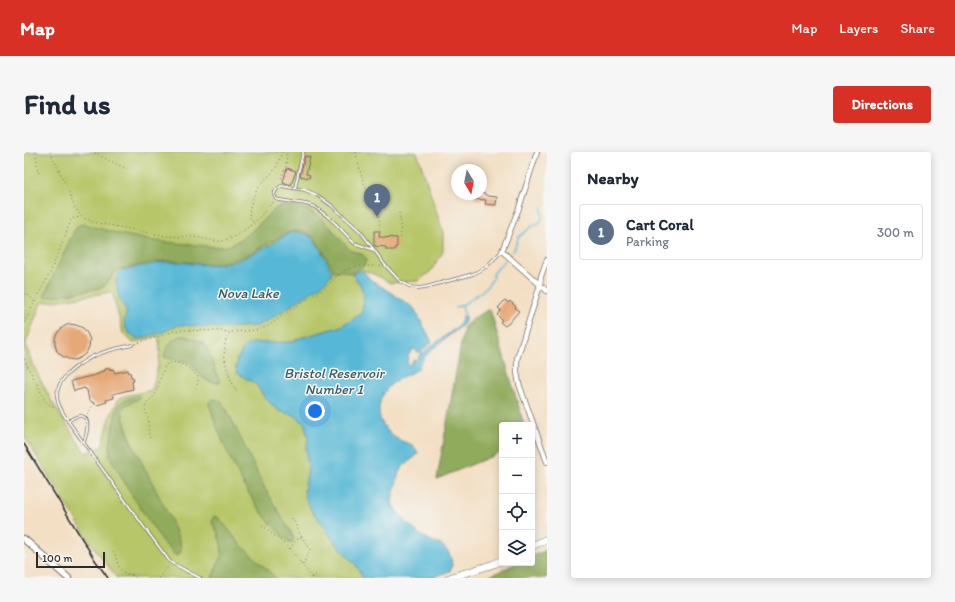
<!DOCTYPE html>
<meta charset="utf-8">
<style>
:root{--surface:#fff;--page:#f6f6f7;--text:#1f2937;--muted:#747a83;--line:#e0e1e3;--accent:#d93025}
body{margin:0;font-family:Itim,sans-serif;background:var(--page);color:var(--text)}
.controls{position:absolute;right:12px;bottom:12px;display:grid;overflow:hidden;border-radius:4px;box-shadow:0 2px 10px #0003}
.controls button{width:36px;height:36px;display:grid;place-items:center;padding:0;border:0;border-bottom:1px solid var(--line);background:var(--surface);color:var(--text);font:20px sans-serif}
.compass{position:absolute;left:427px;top:12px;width:36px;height:36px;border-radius:50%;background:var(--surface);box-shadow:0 2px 10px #0003;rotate:170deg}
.scale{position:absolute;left:12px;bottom:10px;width:69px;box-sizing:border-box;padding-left:4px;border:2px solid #2b2b2b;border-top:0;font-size:11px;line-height:14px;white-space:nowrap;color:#2b2b2b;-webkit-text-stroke:3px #f6f6f2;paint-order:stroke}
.you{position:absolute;left:291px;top:259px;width:14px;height:14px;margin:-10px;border:3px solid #fff;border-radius:50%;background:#1a73e8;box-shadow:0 0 0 6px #1a73e833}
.badge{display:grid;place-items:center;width:26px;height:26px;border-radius:50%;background:var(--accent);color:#fff;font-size:13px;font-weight:700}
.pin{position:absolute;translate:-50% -33px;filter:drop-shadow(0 1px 2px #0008)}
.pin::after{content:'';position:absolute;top:21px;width:14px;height:12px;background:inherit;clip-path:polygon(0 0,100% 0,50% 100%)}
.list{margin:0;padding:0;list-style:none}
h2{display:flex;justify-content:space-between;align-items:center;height:52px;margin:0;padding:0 16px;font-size:17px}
h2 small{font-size:13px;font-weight:400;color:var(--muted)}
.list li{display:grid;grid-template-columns:26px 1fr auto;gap:12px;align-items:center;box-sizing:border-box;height:56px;margin:0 8px 8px;padding:0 8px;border:1px solid var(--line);border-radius:4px}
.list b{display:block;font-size:15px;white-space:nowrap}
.list p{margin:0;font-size:13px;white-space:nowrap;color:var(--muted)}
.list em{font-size:13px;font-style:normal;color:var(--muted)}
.icon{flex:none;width:22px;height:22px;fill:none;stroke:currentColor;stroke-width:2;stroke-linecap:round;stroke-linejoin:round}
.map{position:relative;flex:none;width:523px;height:426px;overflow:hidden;border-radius:4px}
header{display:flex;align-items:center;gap:24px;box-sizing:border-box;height:56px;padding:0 20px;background:var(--accent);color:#fff}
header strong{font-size:19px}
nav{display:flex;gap:22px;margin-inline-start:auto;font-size:14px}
.intro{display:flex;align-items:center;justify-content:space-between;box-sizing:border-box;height:96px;padding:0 24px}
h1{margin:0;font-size:28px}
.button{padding:10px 18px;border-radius:4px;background:var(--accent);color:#fff;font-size:14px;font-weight:700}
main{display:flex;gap:24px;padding:0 24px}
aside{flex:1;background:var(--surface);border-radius:4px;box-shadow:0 2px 10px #0003}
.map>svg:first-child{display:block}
</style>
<header>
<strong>Map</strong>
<nav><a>Map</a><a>Layers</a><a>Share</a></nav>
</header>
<div class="intro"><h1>Find us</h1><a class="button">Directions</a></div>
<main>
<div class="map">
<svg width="523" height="426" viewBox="0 0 523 426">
<rect width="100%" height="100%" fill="#f6f6f2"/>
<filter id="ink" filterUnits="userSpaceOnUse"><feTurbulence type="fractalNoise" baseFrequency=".025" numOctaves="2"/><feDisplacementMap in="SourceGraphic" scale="8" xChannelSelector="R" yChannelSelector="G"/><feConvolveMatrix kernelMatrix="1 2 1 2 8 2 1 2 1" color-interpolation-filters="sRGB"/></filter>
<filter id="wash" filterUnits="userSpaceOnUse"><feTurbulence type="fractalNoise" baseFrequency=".012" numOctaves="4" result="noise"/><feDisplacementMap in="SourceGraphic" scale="16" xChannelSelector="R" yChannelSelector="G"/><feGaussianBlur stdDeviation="0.9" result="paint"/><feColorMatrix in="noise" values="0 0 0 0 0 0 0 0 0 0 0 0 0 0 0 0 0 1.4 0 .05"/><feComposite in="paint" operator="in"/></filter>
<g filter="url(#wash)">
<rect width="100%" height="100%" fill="#f3dfc4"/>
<path fill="#b7c669" stroke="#71784a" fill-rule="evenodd" d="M 0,0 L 393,0 L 419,80 L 419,100 L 407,119 L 394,129 L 366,131 L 350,122 L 338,118 L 329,122 L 337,134 L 339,139 L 340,144 L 339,158 L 338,160 L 328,168 L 315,175 L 276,186 L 268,190 L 230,191 L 220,195 L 213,208 L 212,216 L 213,221 L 232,232 L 241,246 L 255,259 L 270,263 L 276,267 L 281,273 L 283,282 L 284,288 L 282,296 L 284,317 L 280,339 L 287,358 L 302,376 L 308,387 L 332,413 L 338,424 L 341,426 L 93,426 L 64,387 L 0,284 ZM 88,140 L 99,181 L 109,191 L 134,184 C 139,200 132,222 128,238 L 101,244 L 95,247 L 87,262 L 78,295 L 61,301 L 28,250 L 8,211 L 3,197 L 2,191 L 17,151 Z"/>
<g fill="#91ab5d" stroke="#5e6b44">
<path d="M 257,54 C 291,52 304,73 324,96 C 329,101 335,100 340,104 C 348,110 331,121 325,121 C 323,121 321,119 319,119 C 316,119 313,119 310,119 C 301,105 295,82 276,79 C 264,78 255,86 245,91 C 236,96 225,103 215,106 C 206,109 195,112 185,112 C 170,112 155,108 140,109 C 127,110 113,114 100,116 L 96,117 L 90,121 L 82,133 L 73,137 L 25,145 L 21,145 L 20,144 L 51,77 L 55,73 L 59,72 L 100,83 L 131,89 L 192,95 L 203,94 L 209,92 L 221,84 L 233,74 L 251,57 Z"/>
<path d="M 466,157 L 500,273 L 478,273 L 478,300 L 413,327 L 440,175 L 449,166 Z"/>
<path d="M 157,184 L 161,184 L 178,190 L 183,196 L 196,230 C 190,233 180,228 176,223 C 173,220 171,215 168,212 C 160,207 148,208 140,205 C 142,194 147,188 157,184 Z"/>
<path d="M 112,244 L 115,244 L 116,246 L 100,254 L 98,258 L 100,268 L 108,291 L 147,368 L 156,390 L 157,397 L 156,401 L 153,404 L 150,402 L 138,389 L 109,345 L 86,305 C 84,297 91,254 97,250 C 101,247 108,246 112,244 Z"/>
<path d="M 190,247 C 197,247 200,254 204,260 L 240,335 L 270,386 L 268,390 L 265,390 C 226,356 201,301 185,252 C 185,249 187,248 190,247 Z"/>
<path d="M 190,364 L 195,366 L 216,392 L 252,426 L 188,426 L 198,403 L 197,392 L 193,379 L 189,373 L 188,368 Z"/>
<path d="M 523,398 L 523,426 L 462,426 L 493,411 L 508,411 L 508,404 Z"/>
</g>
<g fill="#57b8d6" stroke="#417280">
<path d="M 269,80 C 274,80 279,81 284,83 C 295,89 302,109 308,120 L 307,123 L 297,134 L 243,169 L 233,174 L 200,176 L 155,173 L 139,180 L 113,187 L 104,180 L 101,175 L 100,170 L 102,162 L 102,158 L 95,147 L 92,130 L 93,123 L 98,118 L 140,110 L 156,110 L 185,113 L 196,112 L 209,110 L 218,107 L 246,93 L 260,84 Z"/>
<path d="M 338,118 L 346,127 L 390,156 L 408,190 L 397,200 L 394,200 L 390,197 L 388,198 L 384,204 L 383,211 L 385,213 L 387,212 L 389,208 L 393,208 L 396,203 L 433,175 L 436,172 L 439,164 L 442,165 L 440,172 L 407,198 L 396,211 L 394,217 C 387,222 377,224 370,230 C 349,247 350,271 372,286 C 382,293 388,288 394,301 L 392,304 L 379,314 L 375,320 L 368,348 L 369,354 L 375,362 L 395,382 L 410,390 L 417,392 L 425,401 L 427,406 L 428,414 L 427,418 L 421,421 L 406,426 L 341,426 L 338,424 L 332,413 L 308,387 L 302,376 L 287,358 L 283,350 L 280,339 L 284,317 L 282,296 L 284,288 L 283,282 L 281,273 L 276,267 L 270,263 L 255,259 L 241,246 L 232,232 L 213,221 L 212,216 L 213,208 L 220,195 L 225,192 L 230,191 L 268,190 L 276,186 L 315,175 L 328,168 L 338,160 L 340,144 L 337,134 L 328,122 Z"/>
</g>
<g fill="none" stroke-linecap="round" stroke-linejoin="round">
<g stroke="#57b8d6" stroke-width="1.5">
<path d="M 489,100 L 495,85 L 508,74 L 513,73 L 518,67 L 518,55"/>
<path d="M 432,155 L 438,153"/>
<path d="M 441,164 L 438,155 L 438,153 C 446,148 463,137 467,129 C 470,125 468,127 469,123 C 472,117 477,113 481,108"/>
</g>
</g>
<g id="blocks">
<g fill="#e7a878">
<path d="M 281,4 L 286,5 L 282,22 L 286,23 L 285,26 L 276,24 Z"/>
<path d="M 263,16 L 272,19 L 267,33 L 259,30 Z"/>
<path d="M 457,41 L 461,42 L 463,44 L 473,45 L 472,53 L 461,52 L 462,48 L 450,47 L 451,42 Z"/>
<path d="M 350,79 L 356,79 L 355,85 L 373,86 L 373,95 L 371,95 L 371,98 L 362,98 L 362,95 L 350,94 Z"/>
<path d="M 481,148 L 485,151 L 486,149 L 492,155 L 491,156 L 495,159 L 484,172 L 483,172 L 481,174 L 476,170 L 478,168 L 473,163 L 477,158 L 474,156 Z"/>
<path d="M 45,172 L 52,173 L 59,176 L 63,181 L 66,188 L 65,195 L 62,201 L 57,205 L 51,208 L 44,207 L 38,204 L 33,199 L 31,193 L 31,186 L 34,180 L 39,175 Z"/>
<path d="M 86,216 L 86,218 L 89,217 L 91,221 L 104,218 L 105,221 L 106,220 L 107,225 L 109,225 L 110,229 L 108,229 L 109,237 L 89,242 L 90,246 L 82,248 L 83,250 L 73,253 L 65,248 L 63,238 L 62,238 L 61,236 L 50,239 L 47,229 L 75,222 L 75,220 L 81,219 L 81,217 Z"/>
</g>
</g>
</g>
<g filter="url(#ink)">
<use href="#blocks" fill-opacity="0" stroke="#716a61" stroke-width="1"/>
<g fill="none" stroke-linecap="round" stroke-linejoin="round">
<defs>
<g id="service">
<path d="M 271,36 L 279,0"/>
<path d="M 350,98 L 330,91 L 311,71 L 303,64 L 291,55 L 282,52 L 256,48 L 252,47 L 250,43 L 252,38 L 257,34 L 281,38 L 293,43 L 307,53 L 337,80 L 361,113 L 376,129 L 387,135 L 394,136 L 402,135 L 449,122 L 462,115 L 477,100"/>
<path d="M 108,193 C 96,196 83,198 72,203 C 66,205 61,209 56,212 C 45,220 33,229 33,244 C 33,253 39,261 44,269 L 120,375 L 141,403 L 146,410 L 176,426"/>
<path d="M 44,269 C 48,267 53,263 57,264 C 68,265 62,284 60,290"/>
</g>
<g id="minor">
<path d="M 513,0 L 495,56 L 478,99 L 523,139"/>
<path d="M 523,108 L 517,124 L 516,133 L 493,207 L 493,220 L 495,232 L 523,310"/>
</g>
<path id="secondary" d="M 0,387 L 44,426"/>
<g id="trunk">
<path d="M 508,394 L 523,387"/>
<path d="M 425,426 L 470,412 L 478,408"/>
</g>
</defs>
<use href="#service" stroke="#716a61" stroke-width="3.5"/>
<use href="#minor" stroke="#716a61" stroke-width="6"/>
<use href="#secondary" stroke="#716a61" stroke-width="8"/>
<use href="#trunk" stroke="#716a61" stroke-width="8"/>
<g stroke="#716a61" stroke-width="1" stroke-dasharray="1 3" stroke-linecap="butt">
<path d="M 12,0 L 13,15 L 15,23"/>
<path d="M 26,0 L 42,33 L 51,56 L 58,65 L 69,70 L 142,84 L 171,85 L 192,89 L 198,89 L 207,86 L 212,84 L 230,71 L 249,50"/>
<path d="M 71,0 L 80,6 L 103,17"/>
<path d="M 332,0 C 334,12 337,23 341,34 C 346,47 358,61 355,76"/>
<path d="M 256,30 L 262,14 L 263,0"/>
<path d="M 375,61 L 376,66 L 377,88"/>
<path d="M 229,70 C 229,70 226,66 226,65 C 223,57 232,37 238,31 C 242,26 247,23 251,17 C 254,12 256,6 258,0"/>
<path d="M 0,142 L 6,144 L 10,150"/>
<path d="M 0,171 L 27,119 L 47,68 L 50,66 L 57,65"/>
<path d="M 111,192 L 151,179 L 157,178 L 197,179 L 205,180"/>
<path d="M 0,207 L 22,250 L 27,254 L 32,254"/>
<path d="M 212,239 C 204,222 194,198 206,180 L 234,178 L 244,174 L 268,157 L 300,137 L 316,121 L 323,117 L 334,114 L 357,114"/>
<path d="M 63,262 L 69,253"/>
<path d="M 126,286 C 123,280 125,273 124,266 C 123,262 120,258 122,253 C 123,250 128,247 131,243 L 141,213 C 152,206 167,216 174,225 L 174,230 L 172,236"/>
<path d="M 268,366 L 276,382 L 286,397 L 279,413"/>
<path d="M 238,373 L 266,397 L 288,426"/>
<path d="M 266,397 L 272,388 L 278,385"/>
<path d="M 89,399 C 93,404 93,414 98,419 C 102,422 108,423 113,426"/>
<path d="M 287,425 L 294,423"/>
<path d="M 134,426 L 145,414"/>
</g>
<use href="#service" stroke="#fff" stroke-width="2"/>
<use href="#minor" stroke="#fff" stroke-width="4.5"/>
<use href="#secondary" stroke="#fff" stroke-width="6"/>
<use href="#trunk" stroke="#fff" stroke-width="7"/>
<path stroke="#2b2b2b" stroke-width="1.5" d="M 0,292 L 71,408 L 84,426"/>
</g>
</g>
<g text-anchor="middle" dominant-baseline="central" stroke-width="3" stroke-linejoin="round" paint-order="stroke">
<g font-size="14" font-style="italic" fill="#3a5c67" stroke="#f6f6f2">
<text x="224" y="141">Nova Lake</text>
<text x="310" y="221">Bristol Reservoir<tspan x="310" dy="16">Number 1</tspan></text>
</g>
</g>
</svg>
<div class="controls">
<button>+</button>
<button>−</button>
<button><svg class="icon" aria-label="locate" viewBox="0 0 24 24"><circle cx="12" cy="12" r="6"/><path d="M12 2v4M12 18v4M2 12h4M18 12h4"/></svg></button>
<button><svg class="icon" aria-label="layers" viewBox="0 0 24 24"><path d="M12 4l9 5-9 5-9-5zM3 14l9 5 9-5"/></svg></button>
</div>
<svg class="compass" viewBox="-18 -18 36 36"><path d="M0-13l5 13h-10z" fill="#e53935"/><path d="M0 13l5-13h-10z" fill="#747a83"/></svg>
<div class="scale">100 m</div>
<div class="you"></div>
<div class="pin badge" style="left:353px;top:65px;background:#5c6f8a">1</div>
</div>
<aside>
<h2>Nearby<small></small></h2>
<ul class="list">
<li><span class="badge" style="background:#5c6f8a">1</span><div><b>Cart Coral</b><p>Parking</p></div><em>300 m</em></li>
</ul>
</aside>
</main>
